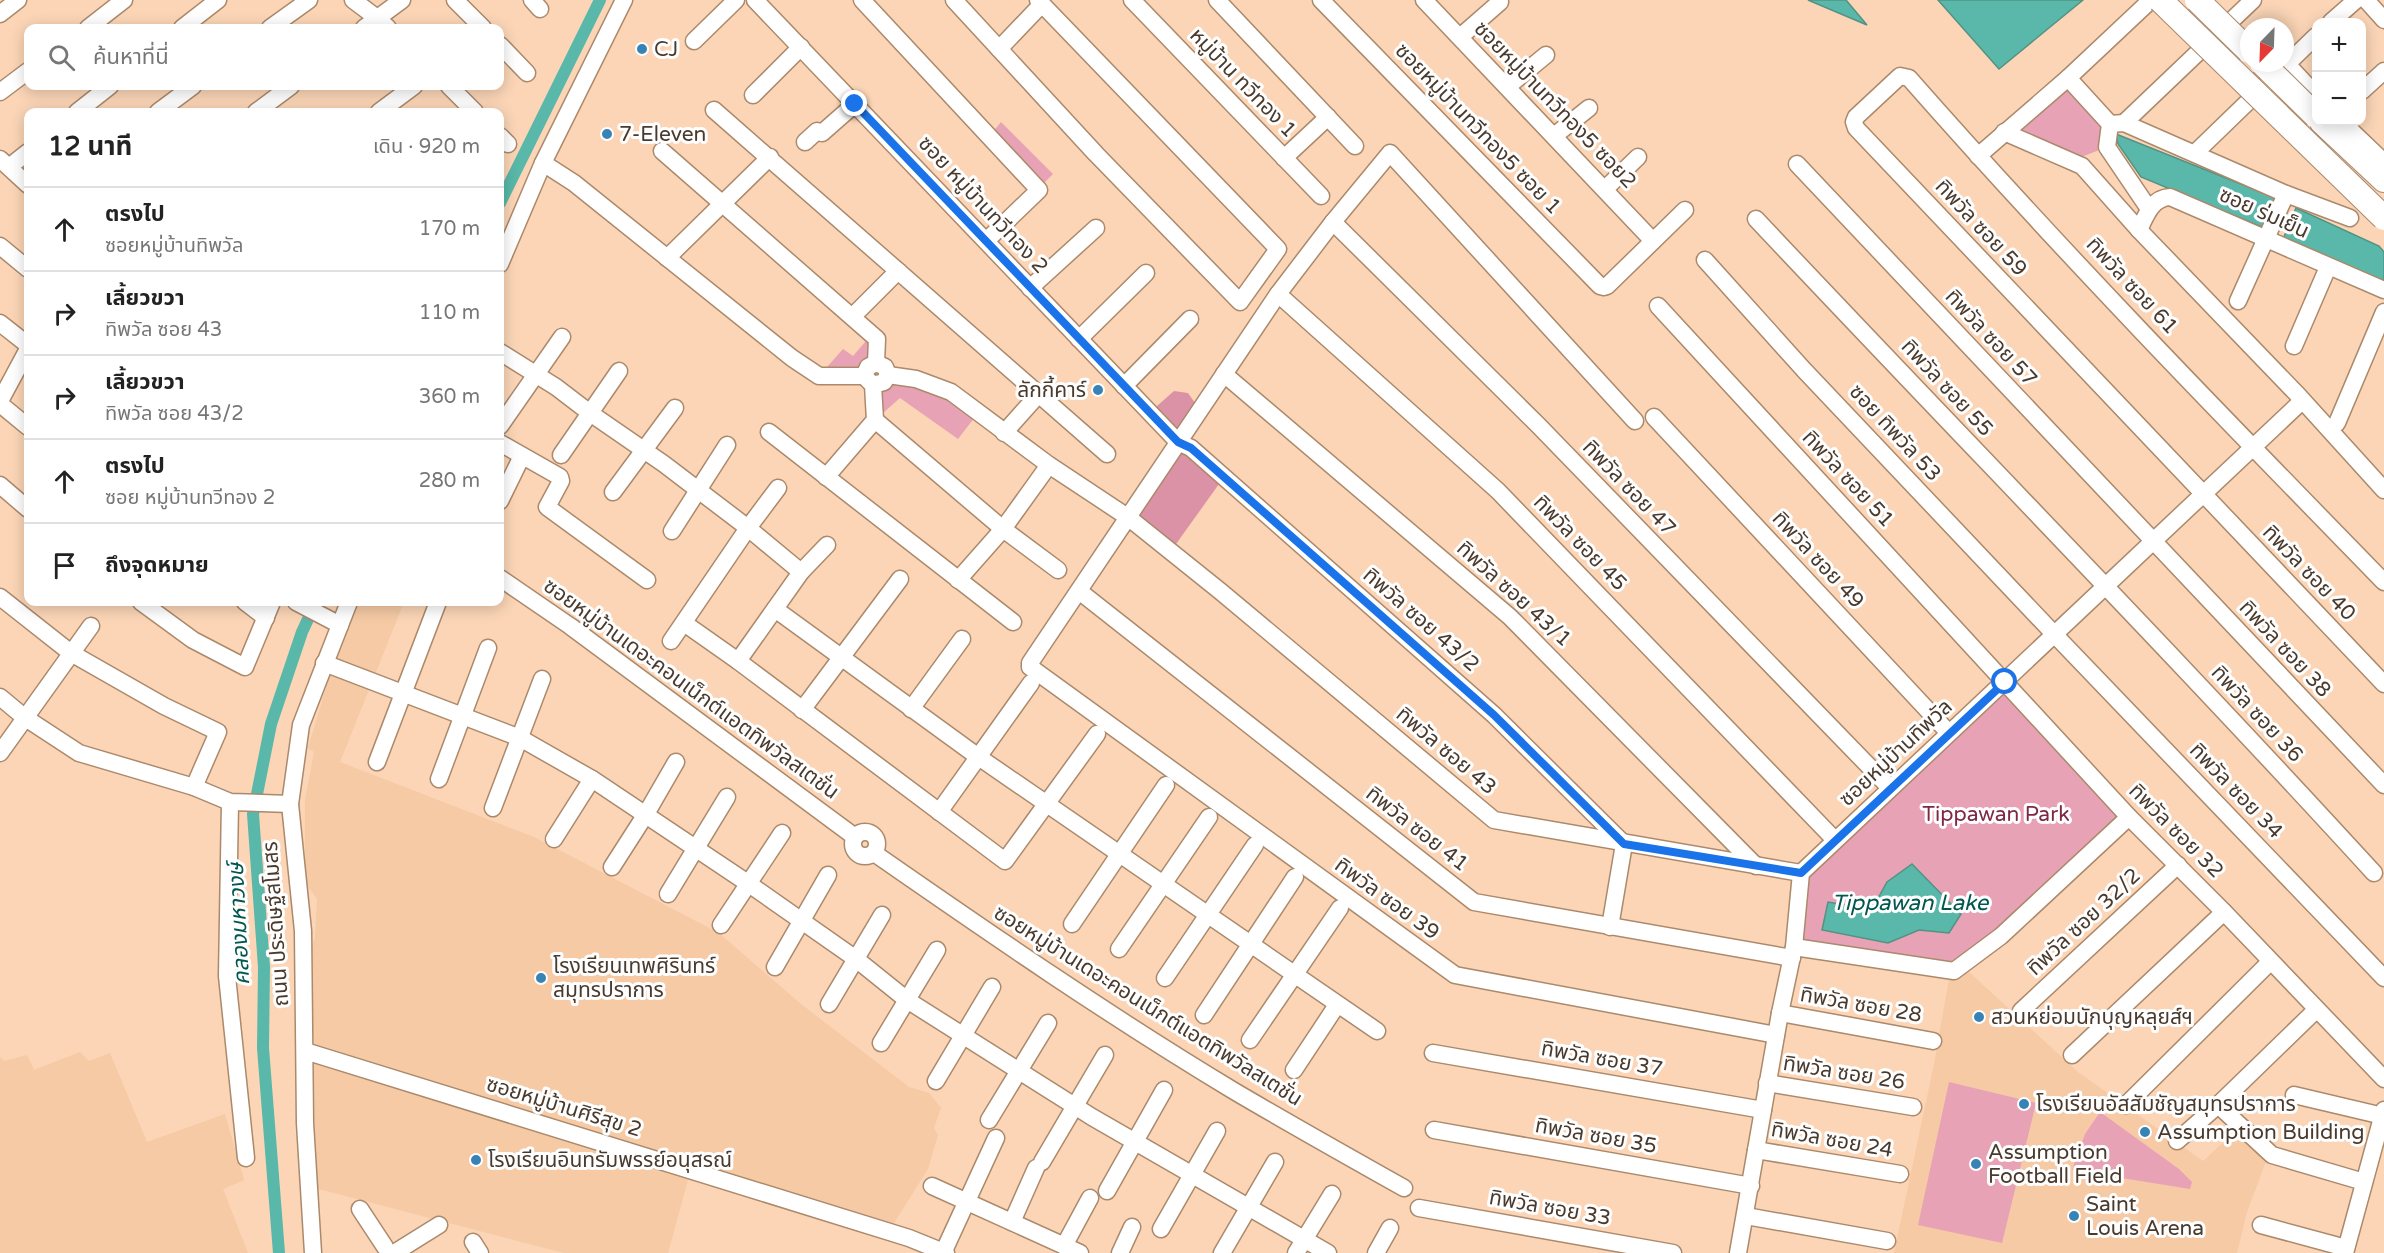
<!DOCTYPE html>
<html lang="th">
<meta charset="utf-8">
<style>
:root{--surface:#fff;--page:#f6f6f6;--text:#222;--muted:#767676;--line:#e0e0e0}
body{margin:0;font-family:"Varela Round","Noto Sans Thai",sans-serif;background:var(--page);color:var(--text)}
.controls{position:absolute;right:18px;top:18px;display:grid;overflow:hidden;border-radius:12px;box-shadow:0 3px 15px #0003}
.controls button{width:54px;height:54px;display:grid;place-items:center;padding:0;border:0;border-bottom:2px solid var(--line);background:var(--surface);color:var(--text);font:30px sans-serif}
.compass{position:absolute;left:2240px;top:18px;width:54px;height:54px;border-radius:50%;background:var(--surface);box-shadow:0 3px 15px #0003;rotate:203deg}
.stop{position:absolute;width:18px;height:18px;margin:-14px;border:4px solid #1a73e8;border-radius:50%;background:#fff}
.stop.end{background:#1a73e8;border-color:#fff;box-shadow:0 2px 6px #0008}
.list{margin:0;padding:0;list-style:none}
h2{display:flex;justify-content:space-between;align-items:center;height:78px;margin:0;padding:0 24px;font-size:26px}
h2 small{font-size:20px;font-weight:400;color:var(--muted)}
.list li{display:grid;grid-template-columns:39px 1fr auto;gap:18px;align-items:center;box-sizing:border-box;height:84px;padding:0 24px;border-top:2px solid var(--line)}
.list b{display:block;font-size:22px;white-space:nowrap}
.list p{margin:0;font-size:20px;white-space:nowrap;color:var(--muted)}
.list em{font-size:20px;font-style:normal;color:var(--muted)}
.icon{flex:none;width:33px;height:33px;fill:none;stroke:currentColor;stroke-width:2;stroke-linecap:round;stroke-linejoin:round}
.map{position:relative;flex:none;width:2384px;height:1253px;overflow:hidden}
.search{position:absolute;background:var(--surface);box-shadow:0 3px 15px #0003;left:24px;top:24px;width:480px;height:66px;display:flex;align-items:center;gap:15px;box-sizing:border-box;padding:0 21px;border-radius:12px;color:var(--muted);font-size:22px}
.panel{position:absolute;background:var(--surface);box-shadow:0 3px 15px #0003;left:24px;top:108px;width:480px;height:498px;border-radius:12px}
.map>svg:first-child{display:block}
</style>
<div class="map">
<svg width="2384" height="1253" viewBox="0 0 2384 1253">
<rect width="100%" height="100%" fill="#fbd5b6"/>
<g fill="#f5caa5">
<path d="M 358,602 L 404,602 L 340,762 L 534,837 L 719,933 L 801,1004 L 909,1087 L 929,1093 L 941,1108 L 934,1128 L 938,1135 L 928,1169 L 891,1228 L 314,1047 L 309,951 L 315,938 L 317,899 L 305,882 L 305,800 L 314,752 L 308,748 L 336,654 Z"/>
<path d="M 1969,972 L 2078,1072 L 2203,1161 L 2239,1128 L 2267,1159 L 2247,1212 L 2237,1253 L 1894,1253 L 1934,1064 L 1949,979 Z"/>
<path d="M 80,1052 L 89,1061 L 110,1053 L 147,1142 L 225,1114 L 244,1180 L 223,1189 L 248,1253 L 0,1253 L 0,1057 L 4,1061 L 27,1055 L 34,1070 Z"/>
<path d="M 314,1059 L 689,1176 L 668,1253 L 564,1253 L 315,1188 Z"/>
</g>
<g fill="#e8a2b5">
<path d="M 2068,78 L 2110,124 L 2107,147 L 2071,161 L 2004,132 Z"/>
<path d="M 1001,122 L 1053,174 L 1040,187 L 992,133 Z"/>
<path d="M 872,334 L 868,367 L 819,376 L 843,349 L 853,356 Z"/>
<path d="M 916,379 L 978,413 L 958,439 L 900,398 L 875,420 L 873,386 Z"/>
<path d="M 2005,682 L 2129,817 L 1954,971 L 1794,947 L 1801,873 Z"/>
<path d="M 1949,1082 L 2036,1103 L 2002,1243 L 1918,1225 Z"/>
<path d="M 2100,1112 L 2179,1169 L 2192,1182 L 2190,1189 L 2072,1170 L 2085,1134 Z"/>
</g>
<path fill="#dc92a6" d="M 1174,391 L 1188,393 L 1200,410 L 1178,442 L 1224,477 L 1171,551 L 1129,518 L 1178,442 L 1149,413 Z"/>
<g fill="#59b8a9" stroke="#549284" stroke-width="1.5">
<path d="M 1808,0 L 1846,0 L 1867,25 Z"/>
<path d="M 1938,0 L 2083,0 L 1999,69 Z"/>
<path d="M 2116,134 L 2276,198 L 2264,228 L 2141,177 L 2118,144 Z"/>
<path d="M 2296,208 L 2379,246 L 2384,252 L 2384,282 L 2283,239 Z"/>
<path d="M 1912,864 L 1961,914 L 1949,933 L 1919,930 L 1888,943 L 1822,930 L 1828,902 L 1872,909 L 1887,882 Z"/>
</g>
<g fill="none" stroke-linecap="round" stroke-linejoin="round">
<g stroke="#59b8a9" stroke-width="12">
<path d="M 500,203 L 600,0"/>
<path d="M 279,1253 L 263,1048 L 264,967 L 253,814 L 271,724 L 302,632 L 316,602"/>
</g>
<defs>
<g id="minor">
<path d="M 353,0 L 377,18 L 388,28"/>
<path d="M 455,0 L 483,28"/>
<path d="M 532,0 L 540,9"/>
<path d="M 755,0 L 1178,442 L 1191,448 L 1494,715 L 1624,844 L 1610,927"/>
<path d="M 862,0 L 1039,190 L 986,241"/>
<path d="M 954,0 L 1096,154 L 1240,302 L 1278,249 L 1038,0"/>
<path d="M 1132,0 L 1321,196"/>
<path d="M 1217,0 L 1355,146"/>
<path d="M 1321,0 L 1600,286 L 1604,287 L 1607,286 L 1685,210"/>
<path d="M 1424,0 L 1653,241"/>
<path d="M 2366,0 L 2384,20"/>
<path d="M 0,14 L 18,0"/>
<path d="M 2331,22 L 2356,0"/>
<path d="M 88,28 L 124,0"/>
<path d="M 182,28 L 218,0"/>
<path d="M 270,28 L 309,0"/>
<path d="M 364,28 L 402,0"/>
<path d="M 1460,37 L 1500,2"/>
<path d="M 694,41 L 736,0"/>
<path d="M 500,45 L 527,73"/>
<path d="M 999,49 L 1042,4"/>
<path d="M 2286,63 L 2316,95"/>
<path d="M 2068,78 L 2110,124 L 2107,147 L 2149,209"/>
<path d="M 449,86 L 475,112"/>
<path d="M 1507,87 L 1546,55"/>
<path d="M 2362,91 L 2384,71"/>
<path d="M 0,92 L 28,71"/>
<path d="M 753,95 L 801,47"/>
<path d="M 714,110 L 1107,454"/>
<path d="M 77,112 L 110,86"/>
<path d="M 158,112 L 193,86"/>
<path d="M 256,112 L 291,86"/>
<path d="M 379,112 L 414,86"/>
<path d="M 2342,122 L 2384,162"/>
<path d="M 2124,123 L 2253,0"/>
<path d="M 2110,124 L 2124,123 L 2286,194 L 2350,218"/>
<path d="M 2004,132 L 2082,166 L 2139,230 L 2296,393 L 2384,490"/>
<path d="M 500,136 L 508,144"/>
<path d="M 1554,136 L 1589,108"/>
<path d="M 805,142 L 817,131 L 822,133 L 855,104"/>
<path d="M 662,151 L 877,339 L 876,363"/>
<path d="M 2195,153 L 2316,36"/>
<path d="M 1978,156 L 2068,78 L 2151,0"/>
<path d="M 1284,158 L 1328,117"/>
<path d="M 0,159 L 28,185"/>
<path d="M 543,163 L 574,183 L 792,358 L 819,376 L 864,376"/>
<path d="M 1797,164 L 2384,785"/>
<path d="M 9,167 L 28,152"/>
<path d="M 1605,189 L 1638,157"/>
<path d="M 1756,219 C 1962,438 2172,652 2374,873"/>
<path d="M 1333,222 L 1538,425 L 1890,788"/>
<path d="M 2139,230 C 2146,215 2152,198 2170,197 L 2384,290"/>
<path d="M 0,246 L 28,269"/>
<path d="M 667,258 L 770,157"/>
<path d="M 1705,260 L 1804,370 L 2055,635 L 2384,978"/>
<path d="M 500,264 L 543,163 L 624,0"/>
<path d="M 1030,288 L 1096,228"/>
<path d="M 1278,294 L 1498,491 L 1835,840"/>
<path d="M 2238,301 L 2286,194"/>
<path d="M 1658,306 L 2129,817 L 2224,912 L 2384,1079"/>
<path d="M 853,316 L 898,271"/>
<path d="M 0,323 L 28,345"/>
<path d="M 1079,339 L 1146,273"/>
<path d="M 2294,346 L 2328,267"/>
<path d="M 500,352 L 556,387 L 590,413 L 664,464 L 748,528 L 801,572"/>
<path d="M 1224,374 L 1510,617 L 1756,866"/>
<path d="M 888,375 L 916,379 L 951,392 L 1049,465 L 1129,518 L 1220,591 L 1494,820 L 1801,873"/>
<path d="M 1124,386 L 1190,319"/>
<path d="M 0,401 L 28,349"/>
<path d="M 0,404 L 28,427"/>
<path d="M 1654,417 L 1949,733"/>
<path d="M 875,420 L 1003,529 L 1058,570"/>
<path d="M 1635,421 L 1390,153 L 1333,222 L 1278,294 L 1030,663 L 1030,667 L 1455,975 L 1776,1035"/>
<path d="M 2337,423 L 2384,312"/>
<path d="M 500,426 L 562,337"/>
<path d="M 769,432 L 1013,622"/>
<path d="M 1004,433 L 1038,395"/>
<path d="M 500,443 L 560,477 L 561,481 L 547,507 L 647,580"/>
<path d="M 561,455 L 619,371"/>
<path d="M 826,477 L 875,420 L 873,385 L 864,376 L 868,367 L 876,363 L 885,367 L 888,375 L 884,382 L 873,385"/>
<path d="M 0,485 L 28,509"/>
<path d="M 613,492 L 675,408"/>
<path d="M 500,501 L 522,456"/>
<path d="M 672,531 L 727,445"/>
<path d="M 500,578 L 570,626 L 855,837"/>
<path d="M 958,580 L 1003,529 L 1049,465"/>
<path d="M 2384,582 C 2223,417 2061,251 1909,78 L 1900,76 L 1856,117 L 1854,122 L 1856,128 L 2384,684"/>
<path d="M 1079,591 L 1474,902 L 1792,958"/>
<path d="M 0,597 L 71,653 L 164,706 L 218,732 L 194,787"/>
<path d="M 141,602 L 193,640 L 245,667 L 272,602"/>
<path d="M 245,602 L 266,618"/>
<path d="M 296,602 L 340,625"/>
<path d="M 775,609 L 977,756 L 1377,1031"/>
<path d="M 684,623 L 738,661 L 1005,861 L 1097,734"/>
<path d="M 671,641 L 748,528 L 778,488"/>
<path d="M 738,661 L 801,572 L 827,545"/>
<path d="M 324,663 L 520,738 L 592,779 L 749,884 L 856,959 L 907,1000 L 1092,1117 L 1328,1253"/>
<path d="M 0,697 L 24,717 L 79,753 L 194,787 L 230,802 L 290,804"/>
<path d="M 911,709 L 962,639"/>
<path d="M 802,710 L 900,579"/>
<path d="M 0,753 L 91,626"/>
<path d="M 377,762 L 438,602"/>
<path d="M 439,779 L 488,648"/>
<path d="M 230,802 L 227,976 L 246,1158"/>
<path d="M 493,808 L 542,679"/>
<path d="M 939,812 L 1031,683"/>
<circle cx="865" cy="844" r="12"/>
<path d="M 554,839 L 592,779"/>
<path d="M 874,853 C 992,935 1111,1017 1234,1091 C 1290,1124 1347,1156 1404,1188"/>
<path d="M 612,867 L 646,814 L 676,762"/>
<path d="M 668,894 L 727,797"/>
<path d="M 1072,924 L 1166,785"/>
<path d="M 721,925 L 782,833"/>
<path d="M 1794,947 L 1954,971 L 2001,936 L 2129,817"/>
<path d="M 1119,949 L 1209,817"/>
<path d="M 775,967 L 828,875"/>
<path d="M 1165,978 L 1255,845"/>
<path d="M 829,1004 L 882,915"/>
<path d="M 2021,1011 L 2178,865"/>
<path d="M 1780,1013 L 1933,1041"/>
<path d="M 1204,1015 L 1295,877"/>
<path d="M 1250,1040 L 1340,908"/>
<path d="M 881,1043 L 937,950"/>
<path d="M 305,1051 L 909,1238 L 946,1253"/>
<path d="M 1433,1053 L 1763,1110"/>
<path d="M 2072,1055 L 2224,912"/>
<path d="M 1294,1070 L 1337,1005"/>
<path d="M 936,1081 L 992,987"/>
<path d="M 1767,1083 L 1913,1107"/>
<path d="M 2294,1095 L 2383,1116"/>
<path d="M 2126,1105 L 2270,962"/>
<path d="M 2218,1105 L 2272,1155 L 2364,1182"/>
<path d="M 989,1120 L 1048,1023"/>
<path d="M 1434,1130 L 1751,1186"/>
<path d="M 2177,1141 L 2218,1105 L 2316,1010"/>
<path d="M 1756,1150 L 1900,1174"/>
<path d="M 1042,1162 L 1105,1055"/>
<path d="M 932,1186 L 1080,1253"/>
<path d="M 1107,1191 L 1164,1090"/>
<path d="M 1419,1208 L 1673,1253"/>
<path d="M 360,1209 L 385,1247"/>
<path d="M 1746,1216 L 1887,1241"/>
<path d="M 1012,1222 L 1036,1168"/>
<path d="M 2261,1225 L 2346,1248"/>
<path d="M 1161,1229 L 1217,1131"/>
<path d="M 473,1242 L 480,1253"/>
<path d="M 1064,1246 L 1090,1198"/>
<path d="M 313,1253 L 305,1123 L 303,931 L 290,804 L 301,725 L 349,602"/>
<path d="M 394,1253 L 439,1225"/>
<path d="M 943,1253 L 996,1138"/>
<path d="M 1120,1253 L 1132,1227"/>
<path d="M 1222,1253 L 1275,1162"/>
<path d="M 1296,1253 L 1332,1194"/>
<path d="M 1376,1253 L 1390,1228"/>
<path d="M 1738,1253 L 1780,1013 L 1794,947 L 1801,873 L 2302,401"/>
<path d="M 2345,1253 L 2384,1110"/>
</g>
<path id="highway" d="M 2322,122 L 2384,180"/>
</defs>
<use href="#minor" stroke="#ab896b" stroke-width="19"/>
<use href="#highway" stroke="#ab896b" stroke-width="26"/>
<use href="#minor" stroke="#fff" stroke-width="16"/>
<use href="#highway" stroke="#fff" stroke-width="24"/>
<defs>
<g id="highway-bridge">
<path d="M 2160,0 L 2384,218"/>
<path d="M 2197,0 L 2249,51"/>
<path d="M 2262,63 L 2316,116"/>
</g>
</defs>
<use href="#highway-bridge" stroke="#ab896b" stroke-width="26" stroke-linecap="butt"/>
<use href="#highway-bridge" stroke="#fff" stroke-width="24"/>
</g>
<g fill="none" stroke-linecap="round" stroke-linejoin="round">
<path stroke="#1a73e8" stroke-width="8" d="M 855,104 L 1178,442 L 1191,448 L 1494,715 L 1624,844 L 1801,873 L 2005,682"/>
</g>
<g fill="#3783b6" stroke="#fefefe" stroke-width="2">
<circle cx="642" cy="49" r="6"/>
<circle cx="607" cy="134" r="6"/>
<circle cx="1098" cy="390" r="6"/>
<circle cx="541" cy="978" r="6"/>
<circle cx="1979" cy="1017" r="6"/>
<circle cx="2024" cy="1104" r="6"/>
<circle cx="2145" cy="1132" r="6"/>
<circle cx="476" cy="1160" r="6"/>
<circle cx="1976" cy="1164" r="6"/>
<circle cx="2074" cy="1216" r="6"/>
</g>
<g text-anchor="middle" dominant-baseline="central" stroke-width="6" stroke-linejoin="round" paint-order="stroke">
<g font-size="21" fill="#493a2d" stroke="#fefefe" text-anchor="start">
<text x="654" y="49">CJ</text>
<text x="619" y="134">7-Eleven</text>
<text x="1086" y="390" text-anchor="end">ลักกี้คาร์</text>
<text x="553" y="966">โรงเรียนเทพศิรินทร์<tspan x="553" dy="24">สมุทรปราการ</tspan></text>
<text x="1991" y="1017">สวนหย่อมนักบุญหลุยส์ฯ</text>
<text x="2036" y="1104">โรงเรียนอัสสัมชัญสมุทรปราการ</text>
<text x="2157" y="1132">Assumption Building</text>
<text x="1988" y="1152">Assumption<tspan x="1988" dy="24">Football Field</tspan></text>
<text x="488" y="1160">โรงเรียนอินทรัมพรรย์อนุสรณ์</text>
<text x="2086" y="1204">Saint<tspan x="2086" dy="24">Louis Arena</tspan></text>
</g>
<g font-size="21" fill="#493a2d" stroke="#fefefe">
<text transform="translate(1243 83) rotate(46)">หมู่บ้าน ทวีทอง 1</text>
<text transform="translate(1555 105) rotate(46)">ซอยหมู่บ้านทวีทอง5 ซอย2</text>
<text transform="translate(1478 129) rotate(46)">ซอยหมู่บ้านทวีทอง5 ซอย 1</text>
<text transform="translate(983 205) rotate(47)">ซอย หมู่บ้านทวีทอง 2</text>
<text transform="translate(2264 213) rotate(24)">ซอย ร่มเย็น</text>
<text transform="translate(1981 228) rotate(47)">ทิพวัล ซอย 59</text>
<text transform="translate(2132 286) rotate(47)">ทิพวัล ซอย 61</text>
<text transform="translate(1991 338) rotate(47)">ทิพวัล ซอย 57</text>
<text transform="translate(1947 388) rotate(47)">ทิพวัล ซอย 55</text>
<text transform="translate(1895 433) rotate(47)">ซอย ทิพวัล 53</text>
<text transform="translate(1848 479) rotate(47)">ทิพวัล ซอย 51</text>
<text transform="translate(1629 488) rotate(46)">ทิพวัล ซอย 47</text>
<text transform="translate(1580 543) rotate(46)">ทิพวัล ซอย 45</text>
<text transform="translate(1818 560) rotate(47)">ทิพวัล ซอย 49</text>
<text transform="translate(2309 573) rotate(46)">ทิพวัล ซอย 40</text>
<text transform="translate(1514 594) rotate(42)">ทิพวัล ซอย 43/1</text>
<text transform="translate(1421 620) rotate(41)">ทิพวัล ซอย 43/2</text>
<text transform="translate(2285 649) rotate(47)">ทิพวัล ซอย 38</text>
<text transform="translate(691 689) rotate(36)">ซอยหมู่บ้านเดอะคอนเน็กต์แอตทิพวัลสเตชั่น</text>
<text transform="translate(2257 714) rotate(47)">ทิพวัล ซอย 36</text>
<text transform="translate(1446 751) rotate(40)">ทิพวัล ซอย 43</text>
<text transform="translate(1896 753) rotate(-43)">ซอยหมู่บ้านทิพวัล</text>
<text transform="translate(2236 791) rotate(46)">ทิพวัล ซอย 34</text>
<text transform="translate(1417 829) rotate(38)">ทิพวัล ซอย 41</text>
<text transform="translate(2176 831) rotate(45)">ทิพวัล ซอย 32</text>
<text transform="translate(1387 899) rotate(36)">ทิพวัล ซอย 39</text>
<text transform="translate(2084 922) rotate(-43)">ทิพวัล ซอย 32/2</text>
<text transform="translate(276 924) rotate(-94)">ถนน ประดิษฐ์สโมสร</text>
<text transform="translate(1861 1005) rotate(10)">ทิพวัล ซอย 28</text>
<text transform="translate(1148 1006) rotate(32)">ซอยหมู่บ้านเดอะคอนเน็กต์แอตทิพวัลสเตชั่น</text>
<text transform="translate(1602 1059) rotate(10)">ทิพวัล ซอย 37</text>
<text transform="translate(1844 1073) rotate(9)">ทิพวัล ซอย 26</text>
<text transform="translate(564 1107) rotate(17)">ซอยหมู่บ้านศิรีสุข 2</text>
<text transform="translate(1596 1136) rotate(10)">ทิพวัล ซอย 35</text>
<text transform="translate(1832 1140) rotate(10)">ทิพวัล ซอย 24</text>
<text transform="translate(1550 1208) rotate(10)">ทิพวัล ซอย 33</text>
</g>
<g font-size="21" fill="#7e2747" stroke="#fefefe">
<text x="1996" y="814">Tippawan Park</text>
</g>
<g font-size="22" font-style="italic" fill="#00574d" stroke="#fefefe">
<text x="1910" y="903">Tippawan Lake</text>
<text transform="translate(239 924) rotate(-93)">คลองมหาวงษ์</text>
</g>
</g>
</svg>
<div class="controls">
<button>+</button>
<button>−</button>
</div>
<svg class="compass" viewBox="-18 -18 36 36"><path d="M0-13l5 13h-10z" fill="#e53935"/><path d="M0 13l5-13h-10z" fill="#767676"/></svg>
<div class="stop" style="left:2005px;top:682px"></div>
<div class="stop end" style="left:855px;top:104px"></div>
<div class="search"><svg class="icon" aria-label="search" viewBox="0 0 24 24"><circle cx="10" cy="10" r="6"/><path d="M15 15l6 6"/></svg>ค้นหาที่นี่</div>
<section class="panel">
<h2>12 นาที<small>เดิน · 920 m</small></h2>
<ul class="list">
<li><svg class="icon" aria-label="ahead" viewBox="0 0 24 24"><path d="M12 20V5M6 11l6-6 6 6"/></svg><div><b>ตรงไป</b><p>ซอยหมู่บ้านทิพวัล</p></div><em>170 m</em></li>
<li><svg class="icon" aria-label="right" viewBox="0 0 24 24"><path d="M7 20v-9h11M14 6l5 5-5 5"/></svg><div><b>เลี้ยวขวา</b><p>ทิพวัล ซอย 43</p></div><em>110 m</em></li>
<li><svg class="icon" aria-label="right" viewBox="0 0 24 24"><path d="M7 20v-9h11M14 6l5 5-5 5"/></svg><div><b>เลี้ยวขวา</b><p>ทิพวัล ซอย 43/2</p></div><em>360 m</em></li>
<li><svg class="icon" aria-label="ahead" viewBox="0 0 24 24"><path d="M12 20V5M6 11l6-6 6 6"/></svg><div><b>ตรงไป</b><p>ซอย หมู่บ้านทวีทอง 2</p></div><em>280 m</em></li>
<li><svg class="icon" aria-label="arrive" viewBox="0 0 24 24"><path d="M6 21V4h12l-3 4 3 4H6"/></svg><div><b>ถึงจุดหมาย</b></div></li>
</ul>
</section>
</div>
